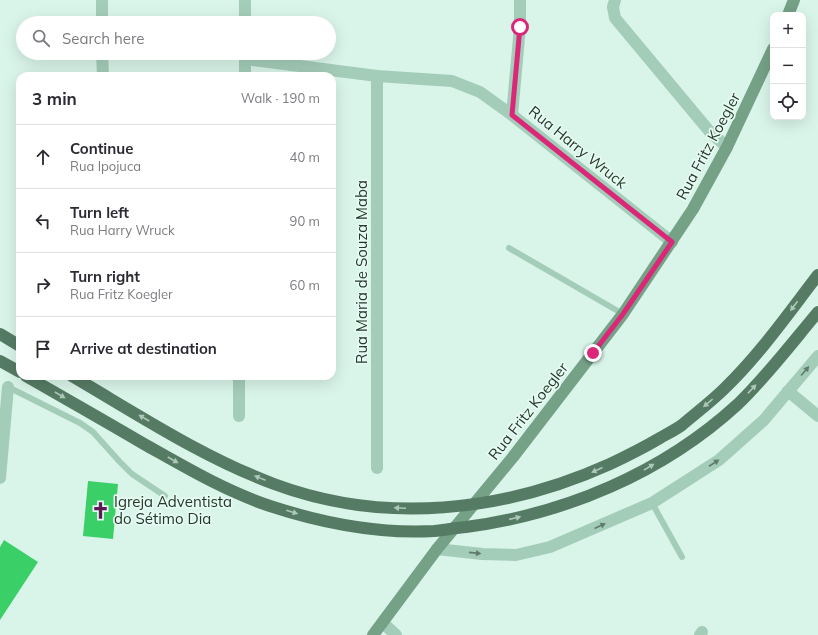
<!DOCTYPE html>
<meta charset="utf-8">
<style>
:root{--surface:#fff;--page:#f2f2f3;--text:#2b2b33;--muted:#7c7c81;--line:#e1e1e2}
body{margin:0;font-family:Mulish,sans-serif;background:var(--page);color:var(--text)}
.controls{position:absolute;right:12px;top:12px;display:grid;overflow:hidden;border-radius:8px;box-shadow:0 4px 16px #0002}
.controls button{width:36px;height:36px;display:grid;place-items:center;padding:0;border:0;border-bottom:1px solid var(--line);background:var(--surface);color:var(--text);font:20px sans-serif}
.stop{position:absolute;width:12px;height:12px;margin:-9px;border:3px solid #db2777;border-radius:50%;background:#fff}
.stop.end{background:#db2777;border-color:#fff;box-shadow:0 1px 4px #0008}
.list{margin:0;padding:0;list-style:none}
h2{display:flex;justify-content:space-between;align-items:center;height:52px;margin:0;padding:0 16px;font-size:17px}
h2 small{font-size:13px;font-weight:400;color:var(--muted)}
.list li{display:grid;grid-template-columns:26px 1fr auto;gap:12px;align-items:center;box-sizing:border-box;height:64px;padding:0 16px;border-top:1px solid var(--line)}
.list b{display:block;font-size:15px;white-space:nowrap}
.list p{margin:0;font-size:13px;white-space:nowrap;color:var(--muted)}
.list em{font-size:13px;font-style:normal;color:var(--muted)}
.icon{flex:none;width:22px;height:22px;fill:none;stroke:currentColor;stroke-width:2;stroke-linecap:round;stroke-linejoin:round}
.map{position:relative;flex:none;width:818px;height:635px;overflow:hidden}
.search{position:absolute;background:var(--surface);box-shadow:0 4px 16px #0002;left:16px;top:16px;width:320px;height:44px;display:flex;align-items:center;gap:10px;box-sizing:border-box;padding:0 14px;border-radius:22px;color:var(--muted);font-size:15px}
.panel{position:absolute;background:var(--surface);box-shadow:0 4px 16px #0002;left:16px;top:72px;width:320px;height:308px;border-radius:12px}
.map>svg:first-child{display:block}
</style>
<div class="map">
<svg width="818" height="635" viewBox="0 0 818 635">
<rect width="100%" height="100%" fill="#d9f4e9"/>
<g fill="#3bd067">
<path d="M 88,481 L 118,484 L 113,539 L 83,536 Z"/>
<path d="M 4,540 L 38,562 L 0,620 L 0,547 Z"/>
</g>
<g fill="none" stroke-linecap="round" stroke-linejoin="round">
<g stroke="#a4cdb9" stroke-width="6">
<path d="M 509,248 L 623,314"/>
<path d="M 8,387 L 80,423 L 93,432 L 119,461 L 132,474 L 165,496"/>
<path d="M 652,503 L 682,557"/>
</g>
<g stroke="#a4cdb9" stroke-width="12">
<path d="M 102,0 L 102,23"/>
<path d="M 245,0 L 245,23"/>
<path d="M 615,0 L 613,7 L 615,18 L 710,132 L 727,147"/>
<path d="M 102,53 L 103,76"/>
<path d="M 245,59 L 377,76 L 452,81 L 480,92 L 512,115 L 672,242"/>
<path d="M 245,76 L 245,53"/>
<path d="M 377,76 L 377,468"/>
<path d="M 512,115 L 520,27 L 520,0"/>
<path d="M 239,376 L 239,416"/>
<path d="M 788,391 L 818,416"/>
<path d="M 0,478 L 8,387"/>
<path d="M 437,549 L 482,554 L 516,555 L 550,547 L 652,503 L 719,460 L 764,420 L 818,356"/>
<path d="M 383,623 L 396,635"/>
<path d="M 700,635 L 702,632"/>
</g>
<g stroke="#75a187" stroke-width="12">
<path d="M 788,15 L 794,0"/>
<path d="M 373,635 L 437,549 L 513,457 L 623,314 L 693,209 L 727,147 L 773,49"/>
</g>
<g stroke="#567b64" stroke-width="12">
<path d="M 0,334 L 20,346"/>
<path d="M 0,361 L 20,372"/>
<path d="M 26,376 C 66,399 105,421 144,444 C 185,467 225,491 270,506 C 322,523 379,534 434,531 C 445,530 455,528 466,527 C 565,514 663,473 738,404 C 767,376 792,343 818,312"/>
<path d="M 72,376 C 137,414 202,457 274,484 C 384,525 504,512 610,464 C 627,456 643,448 660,438 C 667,434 675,430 682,425 C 696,413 712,401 725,388 C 760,354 788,314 818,275"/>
</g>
</g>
<defs><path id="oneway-solid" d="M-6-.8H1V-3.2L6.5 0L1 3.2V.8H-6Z"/></defs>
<g fill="#acc8b9">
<use href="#oneway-solid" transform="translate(794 306) rotate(127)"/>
<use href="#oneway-solid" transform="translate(752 389) rotate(-47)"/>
<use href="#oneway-solid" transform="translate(60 395) rotate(30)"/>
<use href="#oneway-solid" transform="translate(708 403) rotate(140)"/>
<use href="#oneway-solid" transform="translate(144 418) rotate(-150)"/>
<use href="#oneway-solid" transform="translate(173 460) rotate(30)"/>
<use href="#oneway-solid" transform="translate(649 467) rotate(-31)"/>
<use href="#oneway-solid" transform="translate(597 470) rotate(156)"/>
<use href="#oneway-solid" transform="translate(260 478) rotate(-158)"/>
<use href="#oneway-solid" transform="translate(400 508) rotate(-177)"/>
<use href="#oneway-solid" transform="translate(292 512) rotate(17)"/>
<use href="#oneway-solid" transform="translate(515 518) rotate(-13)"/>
</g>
<g fill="#5f7b6c">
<use href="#oneway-solid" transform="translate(805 371) rotate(-49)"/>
<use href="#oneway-solid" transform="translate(714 463) rotate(-33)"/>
<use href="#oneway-solid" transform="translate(600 526) rotate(-24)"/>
<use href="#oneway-solid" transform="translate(475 553) rotate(6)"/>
</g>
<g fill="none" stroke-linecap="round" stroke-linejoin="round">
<path stroke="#db2777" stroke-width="5" d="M 520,27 L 512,115 L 672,242 L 623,314 L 593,353"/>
</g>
<defs>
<symbol id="church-bare" viewBox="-9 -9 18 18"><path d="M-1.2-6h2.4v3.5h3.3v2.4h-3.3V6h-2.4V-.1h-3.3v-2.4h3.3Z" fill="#5d1855" stroke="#e6fbf2" stroke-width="2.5" paint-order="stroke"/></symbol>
</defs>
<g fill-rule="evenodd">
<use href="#church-bare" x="88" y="498" width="25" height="25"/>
</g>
<g text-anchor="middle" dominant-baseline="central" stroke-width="3.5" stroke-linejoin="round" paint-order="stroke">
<g font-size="15" fill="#26382d" stroke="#e6fbf2">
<text transform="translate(708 146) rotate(-62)">Rua Fritz Koegler</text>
<text transform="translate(578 147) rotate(39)">Rua Harry Wruck</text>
<text transform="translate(361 272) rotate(-90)">Rua Maria de Souza Maba</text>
<text transform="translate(528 411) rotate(-52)">Rua Fritz Koegler</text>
</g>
<g font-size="15" fill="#26382d" stroke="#e6fbf2" text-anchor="start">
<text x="114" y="501">Igreja Adventista<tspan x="114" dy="17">do Sétimo Dia</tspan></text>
</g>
</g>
</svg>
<div class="controls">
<button>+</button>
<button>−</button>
<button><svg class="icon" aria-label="locate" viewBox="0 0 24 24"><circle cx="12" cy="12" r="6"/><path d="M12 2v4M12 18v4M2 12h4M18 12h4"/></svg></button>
</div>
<div class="stop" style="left:520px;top:27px"></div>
<div class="stop end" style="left:593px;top:353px"></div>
<div class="search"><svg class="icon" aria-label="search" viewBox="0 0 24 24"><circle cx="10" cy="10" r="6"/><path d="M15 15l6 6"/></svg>Search here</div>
<section class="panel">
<h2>3 min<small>Walk · 190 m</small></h2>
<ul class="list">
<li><svg class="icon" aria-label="ahead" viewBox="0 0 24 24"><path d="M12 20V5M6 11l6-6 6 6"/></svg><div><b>Continue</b><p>Rua Ipojuca</p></div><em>40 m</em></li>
<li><svg class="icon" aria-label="left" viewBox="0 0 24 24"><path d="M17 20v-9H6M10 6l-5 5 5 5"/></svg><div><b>Turn left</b><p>Rua Harry Wruck</p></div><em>90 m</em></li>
<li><svg class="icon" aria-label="right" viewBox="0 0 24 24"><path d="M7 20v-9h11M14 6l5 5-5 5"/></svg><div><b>Turn right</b><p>Rua Fritz Koegler</p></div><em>60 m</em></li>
<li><svg class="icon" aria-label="arrive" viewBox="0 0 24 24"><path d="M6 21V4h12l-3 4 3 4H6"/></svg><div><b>Arrive at destination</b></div></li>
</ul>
</section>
</div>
